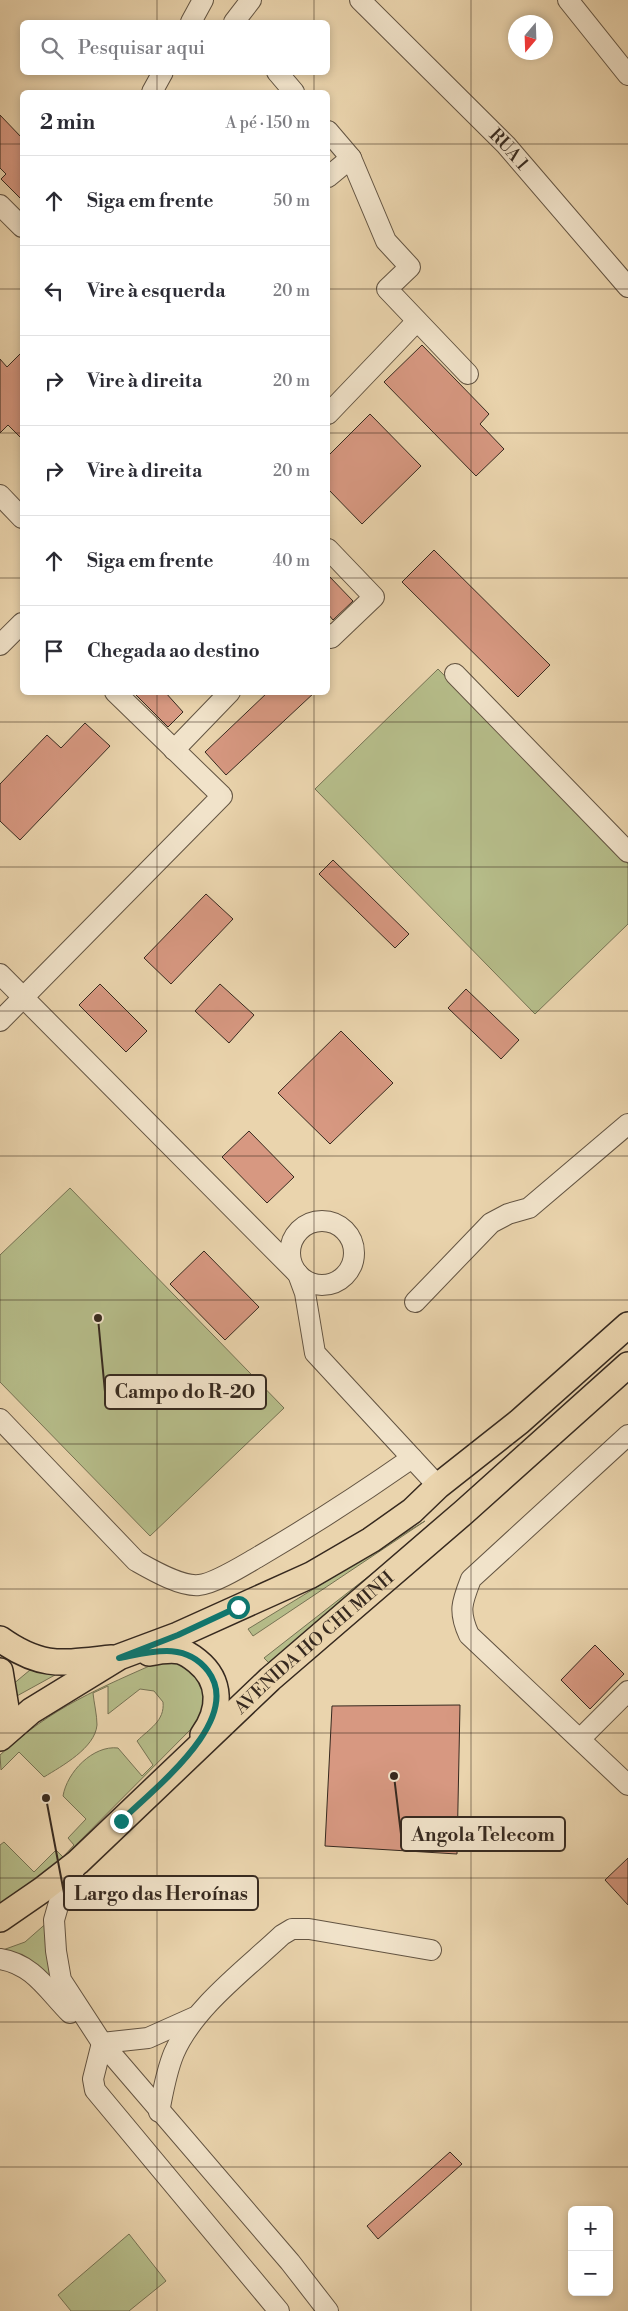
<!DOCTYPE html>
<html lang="pt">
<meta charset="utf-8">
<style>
:root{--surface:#fff;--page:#f7f7f7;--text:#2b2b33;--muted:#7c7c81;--line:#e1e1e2}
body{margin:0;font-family:"Libre Bodoni",serif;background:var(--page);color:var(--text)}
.controls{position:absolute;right:15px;bottom:15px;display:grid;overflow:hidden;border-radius:8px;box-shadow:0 2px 8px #0003}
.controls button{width:45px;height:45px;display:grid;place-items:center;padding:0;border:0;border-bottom:1px solid var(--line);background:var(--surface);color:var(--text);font:25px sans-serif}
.compass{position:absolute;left:508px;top:15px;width:45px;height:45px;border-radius:50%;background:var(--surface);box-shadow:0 2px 8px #0003;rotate:199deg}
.stop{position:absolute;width:15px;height:15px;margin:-11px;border:4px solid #0f766e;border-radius:50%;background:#fff}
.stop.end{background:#0f766e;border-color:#fff;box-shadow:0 1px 5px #0008}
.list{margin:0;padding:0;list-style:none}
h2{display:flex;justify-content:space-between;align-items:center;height:65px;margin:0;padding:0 20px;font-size:21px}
h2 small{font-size:16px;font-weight:400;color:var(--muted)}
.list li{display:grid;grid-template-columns:32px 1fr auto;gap:15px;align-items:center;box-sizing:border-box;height:90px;padding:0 20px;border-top:1px solid var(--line)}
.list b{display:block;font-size:19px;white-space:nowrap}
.list em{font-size:16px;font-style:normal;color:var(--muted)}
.icon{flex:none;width:28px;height:28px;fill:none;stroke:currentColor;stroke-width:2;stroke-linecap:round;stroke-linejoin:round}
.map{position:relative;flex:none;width:628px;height:2311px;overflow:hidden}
.search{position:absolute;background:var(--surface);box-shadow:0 2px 8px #0003;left:20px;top:20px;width:310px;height:55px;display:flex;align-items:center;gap:12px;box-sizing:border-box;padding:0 18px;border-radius:8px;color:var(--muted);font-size:19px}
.panel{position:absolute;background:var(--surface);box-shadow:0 2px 8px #0003;left:20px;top:90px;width:310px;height:605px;border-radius:8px}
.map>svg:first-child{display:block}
</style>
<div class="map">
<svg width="628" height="2311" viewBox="0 0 628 2311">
<rect width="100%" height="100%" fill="#ead4ad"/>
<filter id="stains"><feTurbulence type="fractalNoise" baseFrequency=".004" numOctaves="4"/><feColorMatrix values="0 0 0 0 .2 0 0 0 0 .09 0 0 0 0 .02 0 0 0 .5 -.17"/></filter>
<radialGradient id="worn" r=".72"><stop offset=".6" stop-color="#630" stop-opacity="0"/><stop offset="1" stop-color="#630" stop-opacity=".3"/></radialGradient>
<g fill="#b6bd8a" stroke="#767354">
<path d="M 438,669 L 628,864 L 628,924 L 535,1014 L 315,789 Z"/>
<path d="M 70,1188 L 284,1408 L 150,1536 L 0,1382 L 0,1255 Z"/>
<path d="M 425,1521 L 253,1636 L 248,1629 Z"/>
<path d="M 433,1526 L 270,1664 L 264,1658 Z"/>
<path d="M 163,1660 C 198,1666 214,1686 199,1721 L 51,1870 L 0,1907 L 0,1845 L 4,1842 L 34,1872 L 56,1850 L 63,1857 L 74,1845 L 68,1838 L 86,1819 L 63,1796 C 67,1772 93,1745 118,1748 L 142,1776 L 153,1765 L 137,1741 C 149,1729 165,1721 163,1702 L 154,1691 L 140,1689 L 108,1714 L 108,1686 L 93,1693 C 94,1703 97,1715 97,1725 C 95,1748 62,1766 44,1777 L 19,1752 L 1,1770 L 0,1755 C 52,1707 100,1688 163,1660 Z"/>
<path d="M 30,1670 L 55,1675 L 15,1697 L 12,1685 Z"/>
<path d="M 50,1920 L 53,1980 L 0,1951 L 25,1942 Z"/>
<path d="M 129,2234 L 166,2281 L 129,2311 L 71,2311 L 58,2295 Z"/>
</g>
<g fill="#d79881" stroke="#36291f">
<path d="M 0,115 L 22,138 L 22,200 L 1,179 L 6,174 L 0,168 Z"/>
<path d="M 422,345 L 489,414 L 480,424 L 504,449 L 476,476 L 384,382 Z"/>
<path d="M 22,352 L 22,439 L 8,425 L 0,433 L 0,359 L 7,367 Z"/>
<path d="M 370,414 L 421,466 L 362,524 L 328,489 L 328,456 Z"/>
<path d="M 434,550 L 550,665 L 518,697 L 402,582 Z"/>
<path d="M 328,575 L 353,601 L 333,620 L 328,614 Z"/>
<path d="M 133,692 L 165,692 L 183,712 L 168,727 Z"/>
<path d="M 268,692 L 315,692 L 226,775 L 205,752 Z"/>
<path d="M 85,723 L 110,746 L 20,840 L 0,821 L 0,784 L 47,735 L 61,748 Z"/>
<path d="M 333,860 L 409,934 L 395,948 L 319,874 Z"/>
<path d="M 206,894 L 233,919 L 171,984 L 144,958 Z"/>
<path d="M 100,984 L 147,1031 L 126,1052 L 79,1005 Z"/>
<path d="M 220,984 L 254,1015 L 229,1043 L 195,1011 Z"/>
<path d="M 466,989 L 519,1040 L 501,1059 L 448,1008 Z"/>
<path d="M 341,1031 L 393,1083 L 330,1144 L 278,1093 Z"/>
<path d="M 249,1131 L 294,1177 L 267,1203 L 222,1157 Z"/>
<path d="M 204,1251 L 259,1307 L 225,1340 L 170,1284 Z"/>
<path d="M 595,1645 L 624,1674 L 590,1709 L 561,1680 Z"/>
<path d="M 460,1705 L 457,1854 L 325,1846 L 332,1706 Z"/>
<path d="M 628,1858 L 628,1905 L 605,1880 Z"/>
<path d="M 450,2152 L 462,2164 L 378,2239 L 367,2226 Z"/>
</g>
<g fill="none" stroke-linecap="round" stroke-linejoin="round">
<defs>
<g id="minor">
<path id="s1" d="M 360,0 L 506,145 L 628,287"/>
<path d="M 568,0 L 628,75"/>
<path d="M 191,22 L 203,0"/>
<path d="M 234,22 L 251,0"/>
<path d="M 277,72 L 294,92"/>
<path d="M 152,92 L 163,72"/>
<path d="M 328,131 L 351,158 L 386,241 L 410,267 L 387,289 L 468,374"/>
<path d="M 328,177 L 351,158"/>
<path d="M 0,205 L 22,227"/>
<path d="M 328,414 L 417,321"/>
<path d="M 0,495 L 22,518"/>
<path d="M 328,549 L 374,597 L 331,638 L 328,634"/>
<path d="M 0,645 L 22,623"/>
<path d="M 455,674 L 628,852"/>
<path d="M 174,750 L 230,692"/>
<path d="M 0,974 L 298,1274 L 305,1293 L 315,1353 L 438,1486"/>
<path d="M 0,1021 L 222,796 L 115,692"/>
<circle cx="322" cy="1253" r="32"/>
<path d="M 415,1302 L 491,1223 L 508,1214 L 529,1208 L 628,1124"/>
<path d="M 0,1419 L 136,1561 C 152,1570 181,1587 199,1585 C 214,1584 244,1565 258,1557 C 311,1526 362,1493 412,1458"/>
<path d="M 628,1435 L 471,1579 C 462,1602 458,1611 469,1635 L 628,1785"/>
<path d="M 580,1739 L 628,1691"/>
<path d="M 77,1864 L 60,1899 L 54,1920 L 56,1951 L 61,1980 L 102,2043 L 290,2262 L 328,2311"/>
<path d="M 0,1959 C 33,1964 48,1991 70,2013"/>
<path d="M 102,2043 L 93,2079 L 95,2090 L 279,2311"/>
<path d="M 102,2043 L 148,2038 L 195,2017"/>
<path d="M 159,2112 C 163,2092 166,2072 174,2053 C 194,2007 246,1969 282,1935 L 292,1929 L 309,1929 L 431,1950"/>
</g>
<g id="major">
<path d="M 0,1639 C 42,1669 63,1663 112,1658"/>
<path d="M 149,1653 C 159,1651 170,1649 180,1651 C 187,1653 192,1657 197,1661 C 222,1681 221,1710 203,1735"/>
<path d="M 0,1671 L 6,1708 L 4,1733"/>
<path d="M 0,1738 L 31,1711 L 119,1657 L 178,1635 L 311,1575 L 371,1540 L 412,1511 L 438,1486 L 519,1422 L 628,1325"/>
<path id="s2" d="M 0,1919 L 42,1890 L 78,1862 L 270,1679 L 464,1512 L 628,1365"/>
</g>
</defs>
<use href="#minor" stroke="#635442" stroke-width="22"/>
<use href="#major" stroke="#36291f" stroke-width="28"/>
<use href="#minor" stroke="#f1e3ca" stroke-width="20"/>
<use href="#major" stroke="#ead4ad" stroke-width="25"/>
</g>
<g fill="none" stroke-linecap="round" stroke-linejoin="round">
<path stroke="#0f766e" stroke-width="6" d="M 121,1821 C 152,1790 245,1720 208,1671 C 185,1641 151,1652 119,1658 L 178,1635 L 238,1607"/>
</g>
<path fill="none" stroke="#36291f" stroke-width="1" stroke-opacity="0.55" d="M 157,0 L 157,22M 314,0 L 314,22M 471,0 L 471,2311M 157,72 L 157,92M 314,72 L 314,92M 0,144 L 22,144M 328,144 L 628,144M 0,289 L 22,289M 328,289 L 628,289M 0,433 L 22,433M 328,433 L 628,433M 0,578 L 22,578M 328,578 L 628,578M 157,692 L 157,2311M 314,692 L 314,2311M 0,722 L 628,722M 0,867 L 628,867M 0,1011 L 628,1011M 0,1156 L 628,1156M 0,1300 L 628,1300M 0,1444 L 628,1444M 0,1589 L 628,1589M 0,1733 L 628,1733M 0,1878 L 628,1878M 0,2022 L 628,2022M 0,2167 L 628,2167"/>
<g text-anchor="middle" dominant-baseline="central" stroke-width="5" stroke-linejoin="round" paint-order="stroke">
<g font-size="18" fill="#36291f" stroke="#f1e3ca">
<text stroke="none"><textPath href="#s1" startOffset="211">RUA 1</textPath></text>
<text stroke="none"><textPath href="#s2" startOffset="419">AVENIDA HO CHI MINH</textPath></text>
</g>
</g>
<path fill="none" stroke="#36291f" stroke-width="2" d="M98 1318L105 1392M394 1776L401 1834M46 1798L64 1893"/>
<g fill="#36291f" stroke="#f1e3ca" stroke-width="2">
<circle cx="98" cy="1318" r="5"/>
<circle cx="394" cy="1776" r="5"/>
<circle cx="46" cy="1798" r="5"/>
</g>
<g fill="#f1e3ca" stroke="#36291f" stroke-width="2">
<rect x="105" y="1375" width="161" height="34" rx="5"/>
<rect x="401" y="1817" width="164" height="34" rx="5"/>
<rect x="64" y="1876" width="194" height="34" rx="5"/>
</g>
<g font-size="19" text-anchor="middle" font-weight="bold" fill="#36291f">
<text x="185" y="1398">Campo do R-20</text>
<text x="483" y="1841">Angola Telecom</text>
<text x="161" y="1900">Largo das Heroínas</text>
</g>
<rect width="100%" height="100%" filter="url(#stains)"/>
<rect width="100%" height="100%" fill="url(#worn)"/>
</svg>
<div class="controls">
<button>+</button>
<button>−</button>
</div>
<svg class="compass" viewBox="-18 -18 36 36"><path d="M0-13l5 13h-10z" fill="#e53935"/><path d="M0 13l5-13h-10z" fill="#7c7c81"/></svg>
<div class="stop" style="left:238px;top:1607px"></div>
<div class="stop end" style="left:121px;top:1821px"></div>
<div class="search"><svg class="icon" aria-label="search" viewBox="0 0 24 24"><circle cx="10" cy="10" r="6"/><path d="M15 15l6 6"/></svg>Pesquisar aqui</div>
<section class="panel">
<h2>2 min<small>A pé · 150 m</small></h2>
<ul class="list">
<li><svg class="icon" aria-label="ahead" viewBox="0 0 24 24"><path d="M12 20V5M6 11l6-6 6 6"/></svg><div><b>Siga em frente</b></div><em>50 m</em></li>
<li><svg class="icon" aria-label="left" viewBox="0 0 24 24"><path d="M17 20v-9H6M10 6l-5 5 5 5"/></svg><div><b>Vire à esquerda</b></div><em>20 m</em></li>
<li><svg class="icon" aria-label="right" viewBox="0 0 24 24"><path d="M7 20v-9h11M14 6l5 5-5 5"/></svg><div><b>Vire à direita</b></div><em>20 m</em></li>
<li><svg class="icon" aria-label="right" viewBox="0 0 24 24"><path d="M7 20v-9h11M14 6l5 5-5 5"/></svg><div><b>Vire à direita</b></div><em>20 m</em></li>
<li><svg class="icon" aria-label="ahead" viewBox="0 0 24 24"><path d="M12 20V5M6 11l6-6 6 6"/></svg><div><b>Siga em frente</b></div><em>40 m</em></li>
<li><svg class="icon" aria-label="arrive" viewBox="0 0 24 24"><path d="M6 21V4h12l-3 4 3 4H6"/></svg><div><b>Chegada ao destino</b></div></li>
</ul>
</section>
</div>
